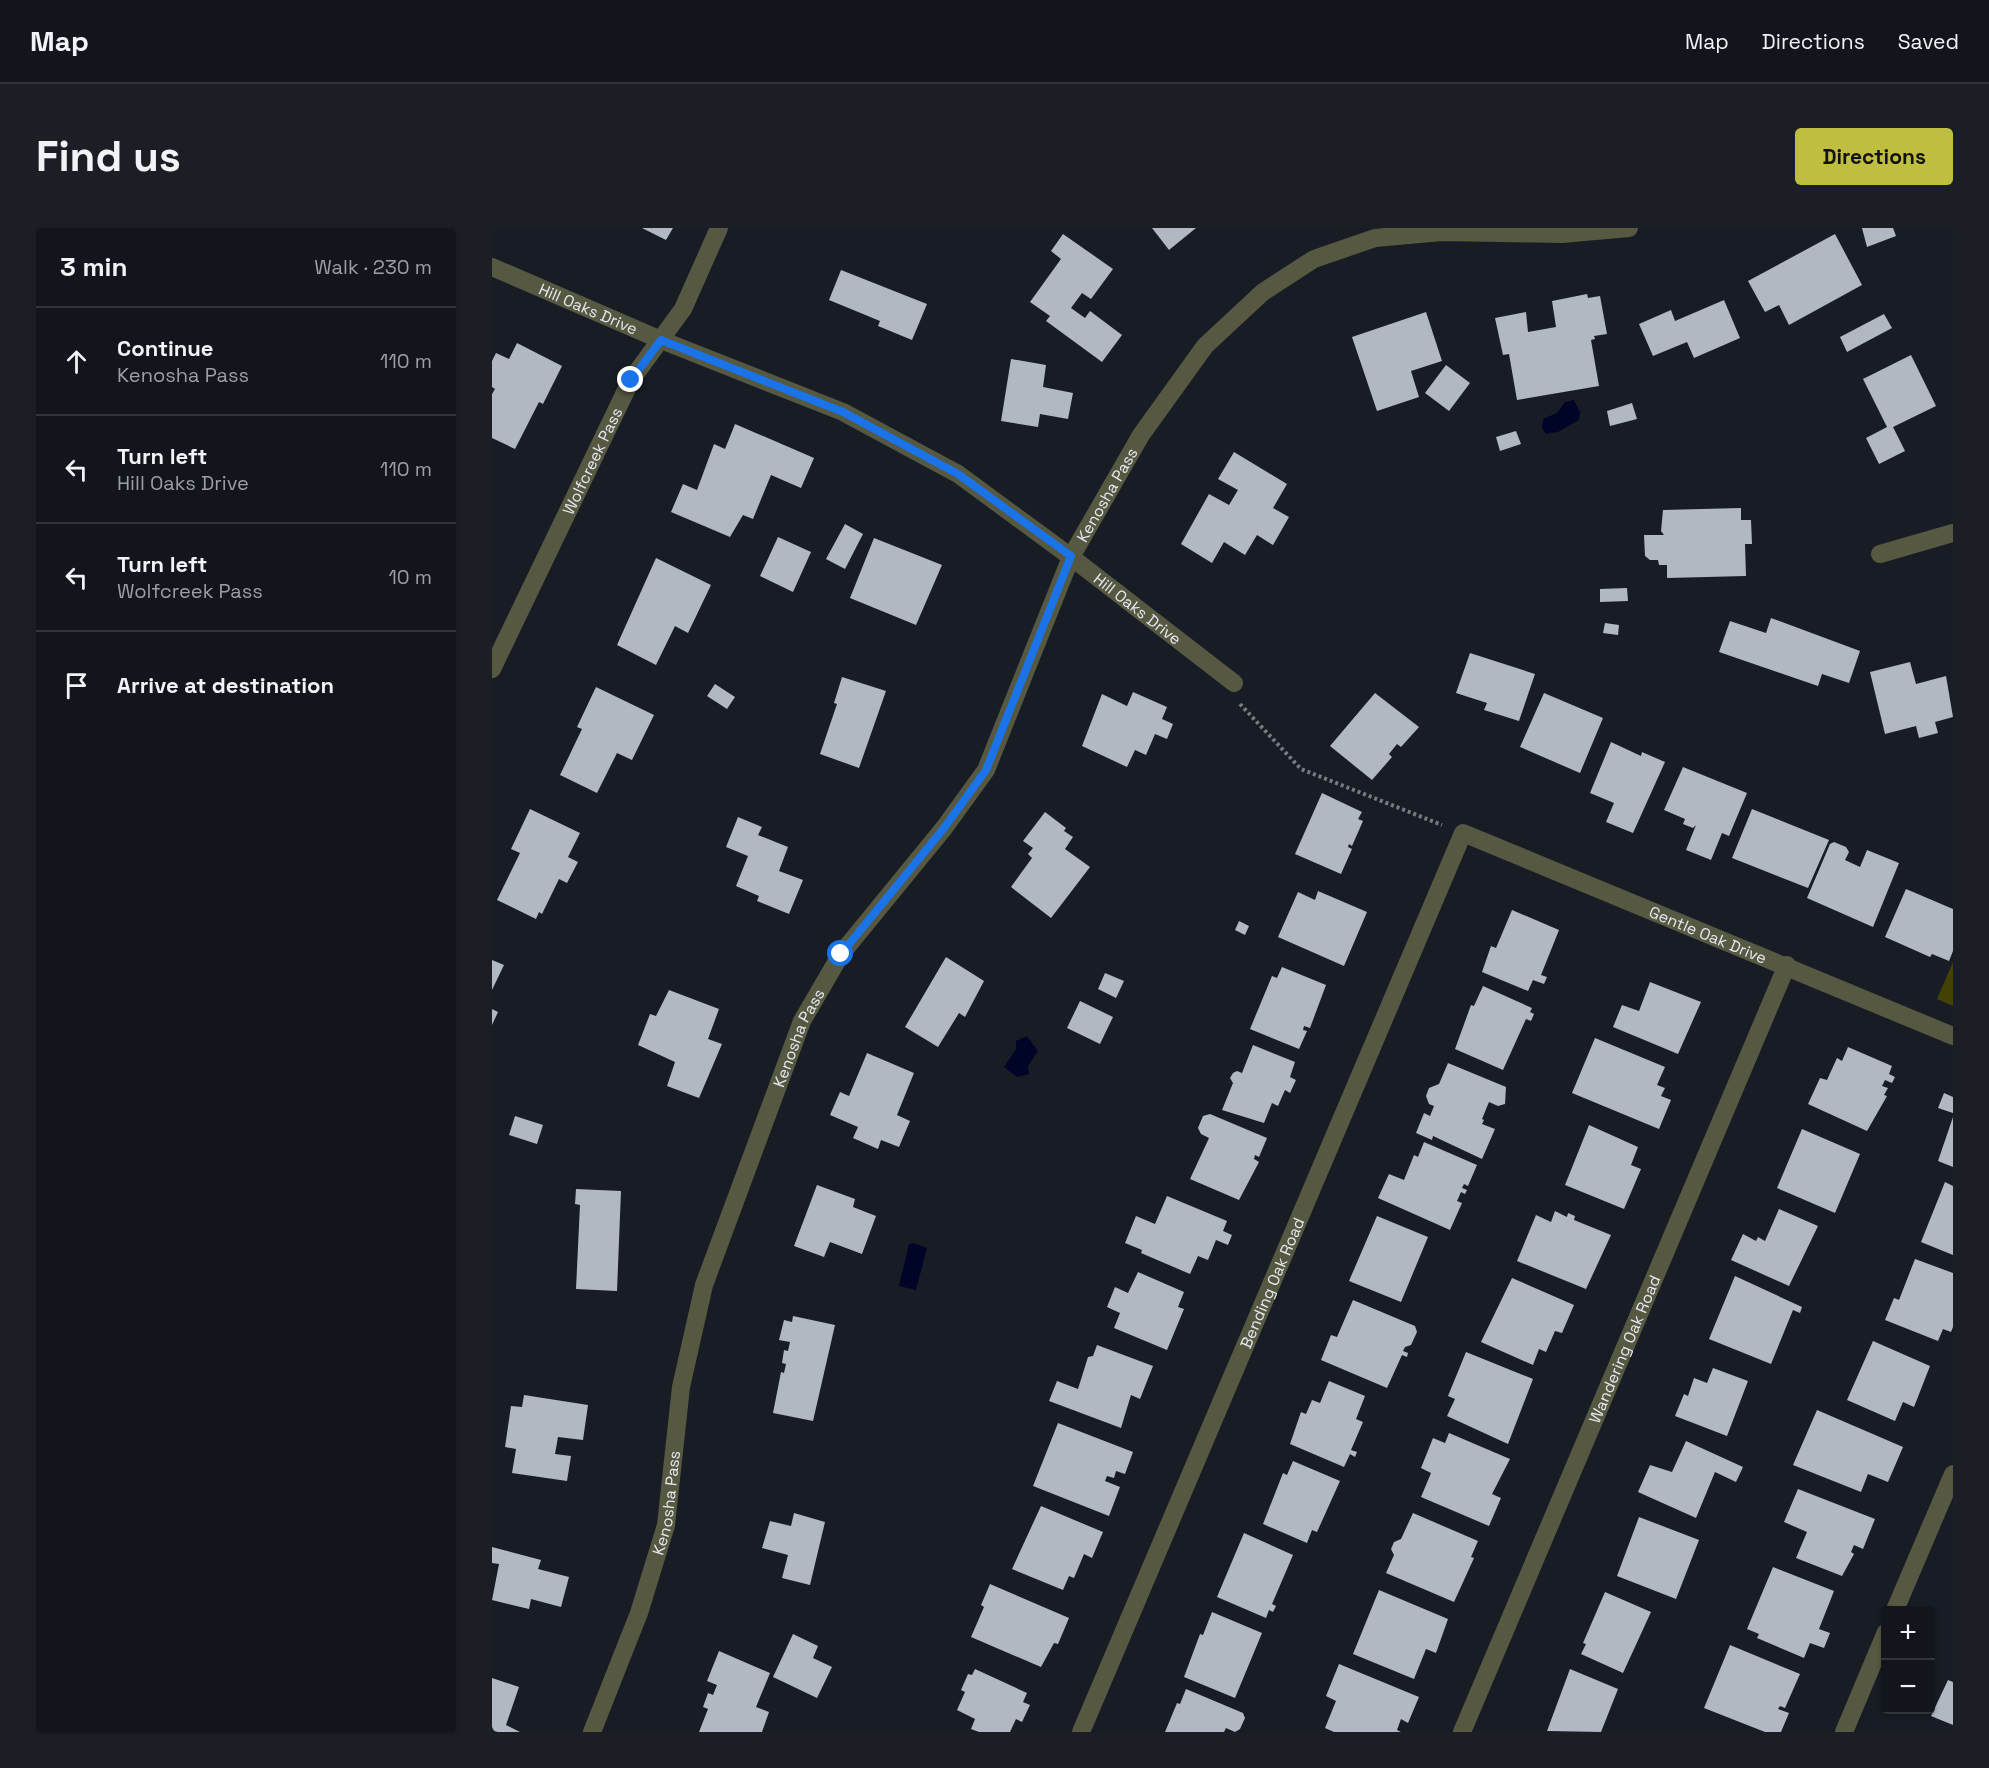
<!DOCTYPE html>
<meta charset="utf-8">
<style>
:root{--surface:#12161c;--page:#1b1f25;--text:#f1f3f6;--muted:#9c9fa3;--line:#31353b;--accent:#c0be40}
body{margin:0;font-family:"Space Grotesk",sans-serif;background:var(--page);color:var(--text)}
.controls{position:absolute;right:18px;bottom:18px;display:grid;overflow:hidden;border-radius:6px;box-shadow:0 2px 4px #0004}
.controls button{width:54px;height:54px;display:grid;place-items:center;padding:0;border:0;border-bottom:2px solid var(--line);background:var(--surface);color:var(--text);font:30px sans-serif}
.stop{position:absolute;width:18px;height:18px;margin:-14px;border:4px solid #1a73e8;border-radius:50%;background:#fff}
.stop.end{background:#1a73e8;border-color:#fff;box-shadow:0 2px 6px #0008}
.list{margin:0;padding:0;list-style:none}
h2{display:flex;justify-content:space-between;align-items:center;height:78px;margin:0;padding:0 24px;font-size:26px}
h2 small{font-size:20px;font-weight:400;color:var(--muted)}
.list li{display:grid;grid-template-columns:39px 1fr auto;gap:18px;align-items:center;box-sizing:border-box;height:108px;padding:0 24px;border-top:2px solid var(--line)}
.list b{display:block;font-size:22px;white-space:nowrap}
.list p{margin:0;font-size:20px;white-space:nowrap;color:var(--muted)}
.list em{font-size:20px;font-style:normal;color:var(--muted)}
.icon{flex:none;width:33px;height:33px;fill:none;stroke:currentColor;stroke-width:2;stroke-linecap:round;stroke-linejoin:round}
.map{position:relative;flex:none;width:1461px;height:1504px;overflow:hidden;border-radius:6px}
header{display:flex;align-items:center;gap:36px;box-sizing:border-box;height:84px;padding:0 30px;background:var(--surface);border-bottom:2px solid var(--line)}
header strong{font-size:28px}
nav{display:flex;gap:33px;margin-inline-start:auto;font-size:21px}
.intro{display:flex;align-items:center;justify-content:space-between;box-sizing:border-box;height:144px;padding:0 36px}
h1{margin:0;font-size:42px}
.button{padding:15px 27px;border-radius:6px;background:var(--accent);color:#111;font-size:21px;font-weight:700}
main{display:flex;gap:36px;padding:0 36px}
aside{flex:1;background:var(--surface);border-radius:6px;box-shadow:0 2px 4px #0004}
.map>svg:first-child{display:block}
</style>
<header>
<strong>Map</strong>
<nav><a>Map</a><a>Directions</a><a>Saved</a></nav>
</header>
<div class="intro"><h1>Find us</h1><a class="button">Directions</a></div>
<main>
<aside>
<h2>3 min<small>Walk · 230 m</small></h2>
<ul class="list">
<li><svg class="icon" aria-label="ahead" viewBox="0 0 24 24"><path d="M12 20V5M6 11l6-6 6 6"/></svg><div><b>Continue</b><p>Kenosha Pass</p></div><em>110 m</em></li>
<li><svg class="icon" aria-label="left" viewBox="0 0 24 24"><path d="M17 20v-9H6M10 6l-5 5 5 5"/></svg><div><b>Turn left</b><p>Hill Oaks Drive</p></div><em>110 m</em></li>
<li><svg class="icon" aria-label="left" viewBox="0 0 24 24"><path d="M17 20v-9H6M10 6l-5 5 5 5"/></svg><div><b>Turn left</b><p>Wolfcreek Pass</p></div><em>10 m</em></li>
<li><svg class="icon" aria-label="arrive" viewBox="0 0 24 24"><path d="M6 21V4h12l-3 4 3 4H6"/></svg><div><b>Arrive at destination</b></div></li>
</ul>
</aside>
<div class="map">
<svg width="1461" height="1504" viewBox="0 0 1461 1504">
<rect width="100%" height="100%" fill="#181d25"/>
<path fill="#434204" d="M 1461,734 L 1461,778 L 1445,771 Z"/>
<g fill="#000528">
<path d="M 1082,172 L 1088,184 L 1087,192 L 1066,204 L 1054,206 L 1050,200 L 1051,191 L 1065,185 L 1073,174 Z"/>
<path d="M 535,808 L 546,823 L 536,838 L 537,846 L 525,849 L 512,839 L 524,821 L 524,813 Z"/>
<path d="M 421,1015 L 435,1020 L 424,1062 L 407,1058 L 417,1016 Z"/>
</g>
<g fill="#b1b8c2">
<path d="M 150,0 L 181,0 L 174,12 Z"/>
<path d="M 660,0 L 704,0 L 677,22 Z"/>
<path d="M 1370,0 L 1401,0 L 1404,8 L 1375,19 Z"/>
<path d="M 571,6 L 621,41 L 599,71 L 590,65 L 579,80 L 593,90 L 598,83 L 630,107 L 610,134 L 554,93 L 558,88 L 538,74 L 569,31 L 559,23 Z"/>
<path d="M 1343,6 L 1370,57 L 1297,97 L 1287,77 L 1273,84 L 1256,53 Z"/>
<path d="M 349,42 L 435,76 L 420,112 L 386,98 L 388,93 L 337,72 Z"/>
<path d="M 1095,66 L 1096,70 L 1108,68 L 1115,106 L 1102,108 L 1103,111 L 1099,112 L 1107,158 L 1025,172 L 1017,126 L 1011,127 L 1003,90 L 1034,84 L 1036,104 L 1064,99 L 1060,73 Z"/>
<path d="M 1232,72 L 1248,110 L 1202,130 L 1195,114 L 1161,128 L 1147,96 L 1179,82 L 1183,93 Z"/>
<path d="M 934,84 L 950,133 L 919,143 L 927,169 L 885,183 L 860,109 Z"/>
<path d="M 1392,86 L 1400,100 L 1355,124 L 1348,109 Z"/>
<path d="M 25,115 L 70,138 L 51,176 L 47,174 L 23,221 L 0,210 L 0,166 L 3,161 L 0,159 L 0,133 L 4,125 L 17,131 Z"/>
<path d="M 1419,127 L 1444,178 L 1401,199 L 1413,223 L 1387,236 L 1374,210 L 1395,199 L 1371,151 Z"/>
<path d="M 519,131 L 554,137 L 551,159 L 581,165 L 576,191 L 548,186 L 546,199 L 509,193 Z"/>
<path d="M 954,137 L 978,155 L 957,183 L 933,165 Z"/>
<path d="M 1140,175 L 1145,191 L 1118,198 L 1115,183 Z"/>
<path d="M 243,196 L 322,230 L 309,260 L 279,247 L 261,291 L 251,287 L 238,309 L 179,284 L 191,256 L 205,262 L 222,216 L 233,221 Z"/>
<path d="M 1024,203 L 1029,216 L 1008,223 L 1004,209 Z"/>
<path d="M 742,224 L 795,256 L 781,280 L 797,289 L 781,317 L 765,307 L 753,327 L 732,314 L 720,335 L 689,316 L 717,266 L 737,277 L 746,262 L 726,251 Z"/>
<path d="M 1249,280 L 1249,292 L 1259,292 L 1260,316 L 1253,316 L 1254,348 L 1175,350 L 1175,337 L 1167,337 L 1166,332 L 1158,332 L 1153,328 L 1152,307 L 1172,307 L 1169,303 L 1171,282 Z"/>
<path d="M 353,296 L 371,306 L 353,341 L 334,331 Z"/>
<path d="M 286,309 L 319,324 L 301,364 L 268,348 Z"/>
<path d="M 382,310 L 450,337 L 424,397 L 358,370 Z"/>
<path d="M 164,330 L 219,357 L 196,405 L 183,398 L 164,437 L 125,417 Z"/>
<path d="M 1135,360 L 1136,373 L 1108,374 L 1108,361 Z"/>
<path d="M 1279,390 L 1368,423 L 1357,455 L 1330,446 L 1326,458 L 1227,424 L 1238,393 L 1274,405 Z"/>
<path d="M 1113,395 L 1127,397 L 1126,407 L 1111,405 Z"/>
<path d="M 978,425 L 1043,446 L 1027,493 L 992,482 L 995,475 L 964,465 Z"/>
<path d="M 1418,434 L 1424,456 L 1454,448 L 1461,489 L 1443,494 L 1446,505 L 1427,510 L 1424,498 L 1393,506 L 1378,444 Z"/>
<path d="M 350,449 L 394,463 L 367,540 L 328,526 L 345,476 L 342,475 Z"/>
<path d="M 223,456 L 243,469 L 235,481 L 215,468 Z"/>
<path d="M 104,459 L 162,487 L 140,532 L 125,525 L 105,565 L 68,547 L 90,501 L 85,499 Z"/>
<path d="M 641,464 L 675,479 L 670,491 L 681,496 L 675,511 L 663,506 L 654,527 L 643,522 L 635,539 L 590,518 L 610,466 L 635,478 Z"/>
<path d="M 883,465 L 927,499 L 909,519 L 905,516 L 897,526 L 900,529 L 880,552 L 838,518 Z"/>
<path d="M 1052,465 L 1111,490 L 1088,545 L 1028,519 Z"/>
<path d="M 1119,514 L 1149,528 L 1150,524 L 1173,534 L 1141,605 L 1114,594 L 1122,575 L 1098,565 Z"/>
<path d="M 1191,539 L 1255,565 L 1237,608 L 1230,605 L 1219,632 L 1194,622 L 1204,597 L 1201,600 L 1191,596 L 1193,591 L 1172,582 Z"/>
<path d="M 830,565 L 870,584 L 866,591 L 871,593 L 860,618 L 857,616 L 856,619 L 860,621 L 849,646 L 803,626 Z"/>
<path d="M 38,581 L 88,605 L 76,629 L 86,634 L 75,655 L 67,651 L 50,686 L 47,684 L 44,691 L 5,672 L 28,625 L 19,621 Z"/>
<path d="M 1260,581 L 1337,612 L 1316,660 L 1240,630 Z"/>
<path d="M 553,584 L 574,600 L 572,603 L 581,609 L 573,621 L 598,639 L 559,690 L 519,659 L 540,630 L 536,626 L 541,620 L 531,613 Z"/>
<path d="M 246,589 L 270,599 L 266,607 L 296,619 L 287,643 L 311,652 L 297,686 L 265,673 L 267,668 L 244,658 L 256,628 L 234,619 Z"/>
<path d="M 1342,614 L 1354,619 L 1357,624 L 1353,632 L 1368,639 L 1375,622 L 1407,635 L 1381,699 L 1315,670 L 1338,616 Z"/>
<path d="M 1414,661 L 1461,681 L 1461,723 L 1457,733 L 1440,726 L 1438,729 L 1393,709 Z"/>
<path d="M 826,663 L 875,684 L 852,738 L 786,709 L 806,664 L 823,672 Z"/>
<path d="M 1020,682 L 1067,702 L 1049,747 L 1055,749 L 1052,756 L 1041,752 L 1036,763 L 990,744 L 999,718 L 1004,720 Z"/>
<path d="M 747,693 L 757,698 L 753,707 L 743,702 Z"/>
<path d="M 454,729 L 492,753 L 473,789 L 467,785 L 446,819 L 413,799 Z"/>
<path d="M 0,732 L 12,737 L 0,762 Z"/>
<path d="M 790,739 L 834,757 L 818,800 L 812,798 L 811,802 L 815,803 L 807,821 L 758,801 L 780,748 L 785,750 Z"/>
<path d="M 613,745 L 632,753 L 624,770 L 606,761 Z"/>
<path d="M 1158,754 L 1209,774 L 1186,826 L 1121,799 L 1130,777 L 1147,783 Z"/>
<path d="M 991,758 L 1040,780 L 1038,784 L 1042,786 L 1039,793 L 1034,791 L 1011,842 L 963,821 L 979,777 L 982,778 Z"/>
<path d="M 177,762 L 227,781 L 216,811 L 230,816 L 207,870 L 175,858 L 183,834 L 146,817 L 158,786 L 164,788 Z"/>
<path d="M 588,773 L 621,789 L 608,816 L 575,800 Z"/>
<path d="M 0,781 L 6,784 L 0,797 Z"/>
<path d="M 1103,810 L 1173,839 L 1165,857 L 1173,860 L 1169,868 L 1179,872 L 1167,901 L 1080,865 Z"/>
<path d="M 761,817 L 803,834 L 798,849 L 804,852 L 798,865 L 793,862 L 786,878 L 780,875 L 772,895 L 730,882 L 741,855 L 738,850 L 741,845 L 745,843 L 750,845 Z"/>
<path d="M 1356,819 L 1400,838 L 1397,846 L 1403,849 L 1400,855 L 1393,852 L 1390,858 L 1396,860 L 1392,867 L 1395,868 L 1375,903 L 1316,876 L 1328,850 L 1335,852 L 1345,830 L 1350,833 Z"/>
<path d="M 375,825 L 422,845 L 405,887 L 418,893 L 407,919 L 389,912 L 386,921 L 361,910 L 366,899 L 338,887 L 348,864 L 357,868 Z"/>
<path d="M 956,835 L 1014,859 L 1013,876 L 1006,878 L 997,874 L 990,891 L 992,892 L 990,896 L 1003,901 L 990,931 L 941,908 L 940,912 L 924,905 L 932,885 L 938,888 L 942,878 L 937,876 L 934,868 L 937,860 L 947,856 Z"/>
<path d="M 1452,865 L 1461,869 L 1461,885 L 1446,880 Z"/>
<path d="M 718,886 L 775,910 L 767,929 L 763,927 L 762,931 L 767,934 L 747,972 L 698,951 L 717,910 L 709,906 L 706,900 L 711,888 Z"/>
<path d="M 23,888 L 51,897 L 45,916 L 17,907 Z"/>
<path d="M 1461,889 L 1461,939 L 1446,933 Z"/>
<path d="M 1097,897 L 1146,919 L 1139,937 L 1149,941 L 1132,981 L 1073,957 Z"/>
<path d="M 1310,901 L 1368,926 L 1343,985 L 1285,960 Z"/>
<path d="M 932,914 L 985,937 L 976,958 L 972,956 L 970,960 L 975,962 L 973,966 L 969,964 L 965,973 L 970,975 L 958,1002 L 886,970 L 897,946 L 912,952 L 922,927 L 926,929 Z"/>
<path d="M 1453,954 L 1461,958 L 1461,1027 L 1429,1014 Z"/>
<path d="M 325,957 L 363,971 L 361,979 L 384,988 L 370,1026 L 338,1014 L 332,1029 L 302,1018 Z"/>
<path d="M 84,961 L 129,963 L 125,1063 L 84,1061 L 88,977 L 83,976 Z"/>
<path d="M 675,968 L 735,993 L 731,1003 L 740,1007 L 736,1017 L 724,1012 L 716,1032 L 706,1028 L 698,1046 L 649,1025 L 650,1022 L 633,1015 L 644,988 L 663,996 Z"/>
<path d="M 1287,981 L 1326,998 L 1297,1058 L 1239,1032 L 1251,1006 L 1264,1013 L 1266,1009 L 1273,1013 Z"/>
<path d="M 1063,983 L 1075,989 L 1076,985 L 1083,988 L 1082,992 L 1119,1007 L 1094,1061 L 1025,1033 L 1044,987 L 1059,994 Z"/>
<path d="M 885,988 L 936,1009 L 909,1074 L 857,1053 Z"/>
<path d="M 1423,1031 L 1461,1045 L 1461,1099 L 1459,1104 L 1451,1101 L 1446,1113 L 1393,1092 L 1402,1070 L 1407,1072 Z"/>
<path d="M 646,1044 L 692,1064 L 686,1079 L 692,1081 L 675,1122 L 622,1100 L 628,1085 L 615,1079 L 623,1059 L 636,1065 Z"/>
<path d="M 1243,1048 L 1310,1079 L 1308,1085 L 1301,1082 L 1279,1136 L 1217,1111 Z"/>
<path d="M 1020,1050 L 1082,1077 L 1070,1105 L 1063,1103 L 1054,1124 L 1047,1121 L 1041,1137 L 989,1114 Z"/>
<path d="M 861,1072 L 923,1098 L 925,1104 L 919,1117 L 913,1119 L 911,1123 L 916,1125 L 915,1129 L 910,1127 L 895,1160 L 829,1132 L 839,1107 L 845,1109 Z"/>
<path d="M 301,1088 L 343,1097 L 321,1193 L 281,1185 L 289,1144 L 292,1145 L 294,1136 L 290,1135 L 292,1122 L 296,1123 L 298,1114 L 287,1112 L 292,1092 L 300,1094 Z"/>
<path d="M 1381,1113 L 1438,1138 L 1422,1179 L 1411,1174 L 1403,1193 L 1355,1172 Z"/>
<path d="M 605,1117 L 661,1138 L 648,1171 L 639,1167 L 629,1200 L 557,1173 L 565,1153 L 586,1161 L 596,1129 L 601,1128 Z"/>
<path d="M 974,1124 L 1041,1151 L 1016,1216 L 955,1188 L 963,1171 L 956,1168 Z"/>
<path d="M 1221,1140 L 1256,1153 L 1235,1208 L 1183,1188 L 1192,1166 L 1196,1168 L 1202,1150 L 1215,1155 Z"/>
<path d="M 837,1153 L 873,1168 L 864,1191 L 871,1194 L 859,1222 L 865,1224 L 863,1229 L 858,1226 L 852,1239 L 798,1216 L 809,1184 L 814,1186 L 820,1172 L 828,1175 Z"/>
<path d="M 32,1167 L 96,1177 L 91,1212 L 66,1209 L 63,1226 L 79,1228 L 75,1253 L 20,1245 L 24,1221 L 13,1219 L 19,1178 L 30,1179 Z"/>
<path d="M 1325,1182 L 1411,1219 L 1396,1254 L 1376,1246 L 1369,1264 L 1301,1237 Z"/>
<path d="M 566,1195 L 641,1224 L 633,1246 L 624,1243 L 622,1250 L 615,1248 L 613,1253 L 628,1259 L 617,1288 L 541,1258 Z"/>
<path d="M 957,1205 L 1018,1231 L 1000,1266 L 1009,1270 L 997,1298 L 929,1269 L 939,1245 L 929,1240 L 941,1210 L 953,1215 Z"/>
<path d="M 1194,1213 L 1251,1239 L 1244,1254 L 1223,1244 L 1204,1290 L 1146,1264 L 1158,1237 L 1180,1244 Z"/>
<path d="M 801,1233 L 848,1253 L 825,1304 L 820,1302 L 815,1315 L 771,1296 L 791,1245 L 795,1247 Z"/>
<path d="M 1306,1261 L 1383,1291 L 1371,1321 L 1362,1317 L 1359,1324 L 1362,1326 L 1350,1348 L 1304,1330 L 1315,1304 L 1292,1294 Z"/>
<path d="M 549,1278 L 611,1304 L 600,1330 L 592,1326 L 582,1350 L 577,1348 L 571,1362 L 520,1341 Z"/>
<path d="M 302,1285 L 333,1294 L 318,1357 L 290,1350 L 296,1327 L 270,1320 L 278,1293 L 299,1298 Z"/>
<path d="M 921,1285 L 986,1313 L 979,1329 L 982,1330 L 962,1374 L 894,1345 L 902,1327 L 899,1321 L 902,1314 L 909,1311 Z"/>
<path d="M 1147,1289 L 1207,1312 L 1184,1371 L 1125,1348 Z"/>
<path d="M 752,1305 L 801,1327 L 780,1376 L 784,1378 L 781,1384 L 777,1382 L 774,1390 L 725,1369 Z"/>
<path d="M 0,1319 L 49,1332 L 46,1341 L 77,1349 L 69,1379 L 39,1371 L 37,1381 L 0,1372 L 7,1336 L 0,1335 Z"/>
<path d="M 1281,1339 L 1342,1363 L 1327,1401 L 1338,1405 L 1332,1420 L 1318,1415 L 1312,1430 L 1265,1410 L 1267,1406 L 1255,1401 Z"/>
<path d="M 498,1356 L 577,1390 L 566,1416 L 562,1415 L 549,1439 L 479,1409 L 492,1379 L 489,1377 Z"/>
<path d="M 887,1362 L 956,1391 L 944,1425 L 934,1421 L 922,1451 L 861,1426 Z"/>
<path d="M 1113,1364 L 1159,1384 L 1131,1445 L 1089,1426 L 1094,1416 L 1091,1415 Z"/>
<path d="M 720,1384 L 770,1405 L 743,1470 L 692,1449 L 708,1406 L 711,1407 Z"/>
<path d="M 301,1406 L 326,1418 L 321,1430 L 340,1439 L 325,1470 L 281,1449 Z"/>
<path d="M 1238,1417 L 1308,1446 L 1293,1480 L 1288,1478 L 1286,1481 L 1297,1485 L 1289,1504 L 1273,1504 L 1212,1480 Z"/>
<path d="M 227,1423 L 278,1445 L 264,1479 L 277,1484 L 270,1504 L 207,1504 L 216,1481 L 211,1479 L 216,1465 L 221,1467 L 225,1457 L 215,1453 Z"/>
<path d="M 847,1436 L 927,1469 L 916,1495 L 909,1491 L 905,1502 L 909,1504 L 842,1504 L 833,1500 L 844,1473 L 834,1468 Z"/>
<path d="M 483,1441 L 535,1465 L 531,1474 L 538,1477 L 530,1494 L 524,1491 L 518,1504 L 487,1504 L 479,1501 L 483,1491 L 465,1482 L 473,1464 L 469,1462 L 476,1446 L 480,1447 Z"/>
<path d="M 1078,1441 L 1126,1461 L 1109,1504 L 1055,1503 Z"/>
<path d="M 0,1450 L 27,1459 L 14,1497 L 28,1504 L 0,1504 Z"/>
<path d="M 1456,1452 L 1461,1454 L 1461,1497 L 1439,1488 Z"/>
<path d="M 694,1461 L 751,1485 L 753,1490 L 748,1501 L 743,1504 L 734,1500 L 732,1504 L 673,1504 L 685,1475 L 688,1476 Z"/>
</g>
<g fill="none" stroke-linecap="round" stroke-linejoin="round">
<path stroke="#777c83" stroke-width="4" stroke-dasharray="3 3" stroke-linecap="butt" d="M 748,476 L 809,541 L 950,597"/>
<g stroke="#575841" stroke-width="18">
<path id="s1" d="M 0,39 L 169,112 L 351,184 L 466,246 L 579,329 L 742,455"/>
<path d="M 1388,326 L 1461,305"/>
<path id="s2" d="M 0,441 L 139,152 L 191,81 L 227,0"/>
<path d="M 1403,1382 L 1461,1246"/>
<path id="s3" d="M 100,1504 L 147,1385 L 174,1297 L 189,1159 L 212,1057 L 310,793 L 349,726 L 452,600 L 494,542 L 579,329 L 649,207 L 713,118 L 771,64 L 822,31 L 883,10 L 950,4 L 1070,6 L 1137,0"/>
<path id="s4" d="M 589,1504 L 971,605 L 1461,808"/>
<path id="s5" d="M 970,1504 L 1295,737"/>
<path d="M 1352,1504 L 1394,1404"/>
</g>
</g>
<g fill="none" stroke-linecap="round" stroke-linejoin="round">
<path stroke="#1a73e8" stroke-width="8" d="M 139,152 L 169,112 L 351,184 L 466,246 L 579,328 L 494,542 L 452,600 L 349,726"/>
</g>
<g text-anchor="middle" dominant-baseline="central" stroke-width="6" stroke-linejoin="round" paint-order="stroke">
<g font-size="16" fill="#e5e9ef" stroke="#0f141c">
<text stroke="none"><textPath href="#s1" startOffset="105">Hill Oaks Drive</textPath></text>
<text stroke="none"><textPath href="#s2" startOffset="231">Wolfcreek Pass</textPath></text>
<text stroke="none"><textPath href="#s3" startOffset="1358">Kenosha Pass</textPath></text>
<text stroke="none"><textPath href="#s1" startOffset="735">Hill Oaks Drive</textPath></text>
<text stroke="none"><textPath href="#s4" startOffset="1242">Gentle Oak Drive</textPath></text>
<text stroke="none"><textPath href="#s3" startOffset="728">Kenosha Pass</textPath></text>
<text stroke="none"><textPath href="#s4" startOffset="488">Bending Oak Road</textPath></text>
<text stroke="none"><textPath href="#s5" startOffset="416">Wandering Oak Road</textPath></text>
<text stroke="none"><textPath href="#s3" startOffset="242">Kenosha Pass</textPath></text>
</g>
</g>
</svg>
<div class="controls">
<button>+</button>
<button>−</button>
</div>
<div class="stop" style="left:349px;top:726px"></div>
<div class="stop end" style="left:139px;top:152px"></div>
</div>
</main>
